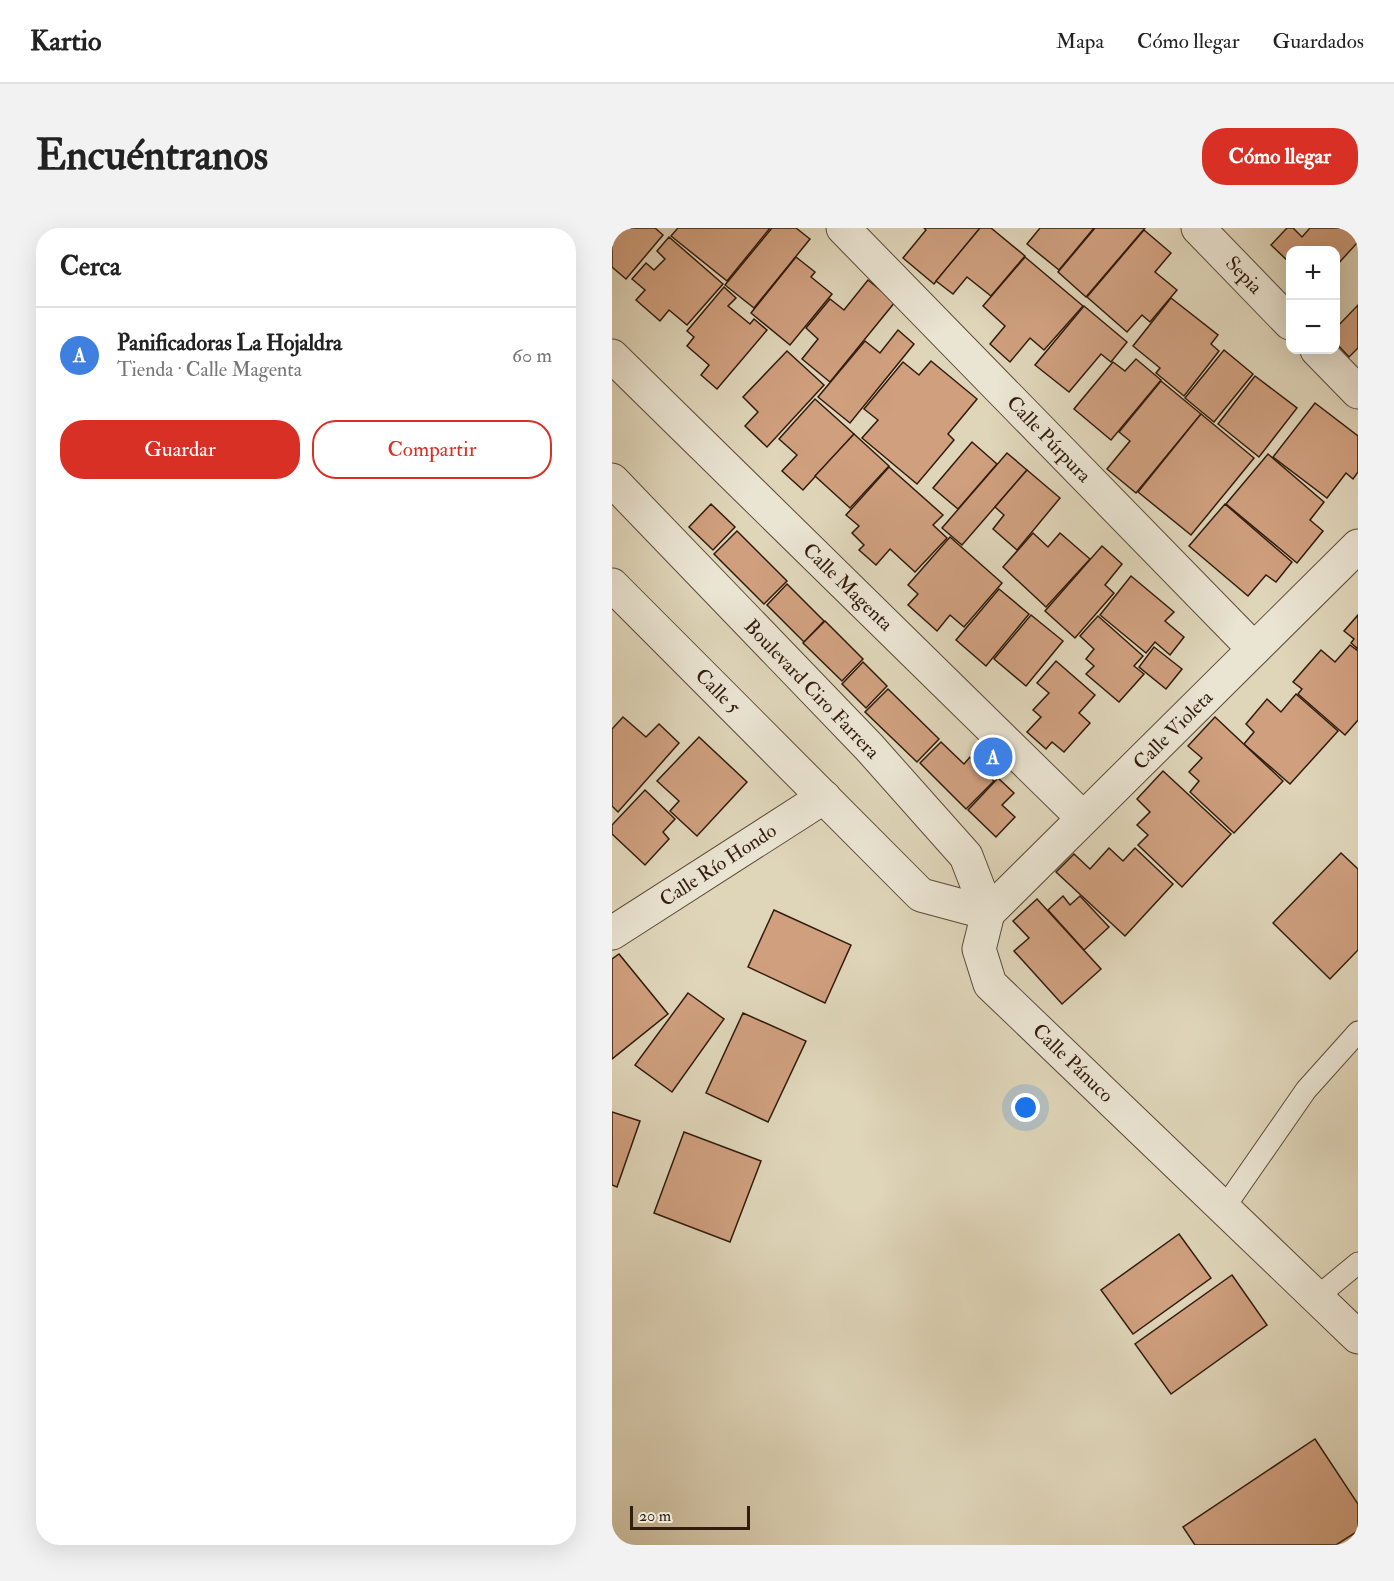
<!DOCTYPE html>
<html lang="es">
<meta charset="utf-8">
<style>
:root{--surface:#fff;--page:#f2f2f2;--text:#222;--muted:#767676;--line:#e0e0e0;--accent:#d93025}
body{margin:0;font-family:"IM FELL Double Pica",serif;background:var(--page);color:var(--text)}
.controls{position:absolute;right:18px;top:18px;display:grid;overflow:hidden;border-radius:12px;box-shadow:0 6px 24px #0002}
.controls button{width:54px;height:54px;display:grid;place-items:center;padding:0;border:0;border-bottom:2px solid var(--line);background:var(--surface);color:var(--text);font:30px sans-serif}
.scale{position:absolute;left:18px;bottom:15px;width:120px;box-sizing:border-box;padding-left:6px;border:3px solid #321c0d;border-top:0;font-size:16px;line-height:21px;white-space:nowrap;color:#321c0d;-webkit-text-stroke:4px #eae4d2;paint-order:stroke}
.you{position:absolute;left:414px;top:880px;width:21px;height:21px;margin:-15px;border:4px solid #fff;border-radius:50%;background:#1a73e8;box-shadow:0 0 0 9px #1a73e833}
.badge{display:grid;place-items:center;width:39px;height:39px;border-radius:50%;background:var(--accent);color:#fff;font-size:20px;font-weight:700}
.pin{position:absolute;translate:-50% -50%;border:3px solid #fff;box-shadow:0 2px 6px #0006}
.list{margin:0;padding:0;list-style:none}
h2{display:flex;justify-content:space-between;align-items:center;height:78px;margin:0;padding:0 24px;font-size:26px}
h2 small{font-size:20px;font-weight:400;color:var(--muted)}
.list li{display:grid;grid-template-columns:39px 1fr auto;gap:18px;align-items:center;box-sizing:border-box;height:96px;padding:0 24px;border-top:2px solid var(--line)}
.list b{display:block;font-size:22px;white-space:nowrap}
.list p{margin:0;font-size:20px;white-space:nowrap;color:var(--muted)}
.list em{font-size:20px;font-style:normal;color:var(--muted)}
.actions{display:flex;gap:12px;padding:18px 24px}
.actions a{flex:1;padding:14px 0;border:2px solid var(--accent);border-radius:24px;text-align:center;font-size:21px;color:var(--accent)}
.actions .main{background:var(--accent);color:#fff}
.map{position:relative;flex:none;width:746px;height:1317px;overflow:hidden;border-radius:24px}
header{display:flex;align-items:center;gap:36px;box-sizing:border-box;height:84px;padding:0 30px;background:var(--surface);border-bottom:2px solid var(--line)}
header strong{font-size:28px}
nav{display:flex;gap:33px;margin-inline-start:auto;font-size:21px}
.intro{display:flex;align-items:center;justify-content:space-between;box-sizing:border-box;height:144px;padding:0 36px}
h1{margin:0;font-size:42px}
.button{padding:15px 27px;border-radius:24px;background:var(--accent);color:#fff;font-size:21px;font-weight:700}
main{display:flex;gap:36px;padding:0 36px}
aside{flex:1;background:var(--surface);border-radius:24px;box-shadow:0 6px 24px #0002}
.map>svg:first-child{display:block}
</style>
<header>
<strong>Kartio</strong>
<nav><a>Mapa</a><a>Cómo llegar</a><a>Guardados</a></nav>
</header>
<div class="intro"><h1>Encuéntranos</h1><a class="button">Cómo llegar</a></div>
<main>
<aside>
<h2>Cerca<small></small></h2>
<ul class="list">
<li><span class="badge" style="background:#3f7fe0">A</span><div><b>Panificadoras La Hojaldra</b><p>Tienda · Calle Magenta</p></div><em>60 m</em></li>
</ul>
<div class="actions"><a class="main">Guardar</a><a>Compartir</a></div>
</aside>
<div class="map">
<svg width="746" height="1317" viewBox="0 0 746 1317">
<rect width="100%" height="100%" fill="#dfd5b9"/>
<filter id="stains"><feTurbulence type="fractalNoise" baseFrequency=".00333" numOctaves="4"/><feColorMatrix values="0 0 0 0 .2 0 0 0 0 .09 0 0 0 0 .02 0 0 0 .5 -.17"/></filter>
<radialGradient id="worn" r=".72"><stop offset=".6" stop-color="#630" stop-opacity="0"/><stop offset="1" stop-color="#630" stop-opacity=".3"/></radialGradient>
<g fill="#cf9f7e" stroke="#321c0d" stroke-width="1.5">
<path d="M 0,0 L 43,0 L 51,7 L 14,51 L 0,39 Z"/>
<path d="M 66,0 L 158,0 L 115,53 L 59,8 Z"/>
<path d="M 160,0 L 184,0 L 198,11 L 142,80 L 113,57 Z"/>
<path d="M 312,0 L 368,0 L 322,56 L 291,30 L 314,2 Z"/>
<path d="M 368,0 L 379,0 L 413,28 L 379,68 L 355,49 L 341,66 L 324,53 Z"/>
<path d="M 428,0 L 482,0 L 447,42 L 415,16 Z"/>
<path d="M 483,0 L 533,0 L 474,69 L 446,44 Z"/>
<path d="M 675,0 L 681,0 L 690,9 L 698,0 L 745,0 L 746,14 L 724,38 L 724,22 L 678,22 L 678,35 L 659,17 Z"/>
<path d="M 532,2 L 559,25 L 543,44 L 565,62 L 538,94 L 530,87 L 515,104 L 475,69 Z"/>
<path d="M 57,9 L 111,56 L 75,97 L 57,82 L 48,93 L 24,72 L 33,62 L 20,51 L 34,35 L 42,42 L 53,31 L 45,23 Z"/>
<path d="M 184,29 L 203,44 L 199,49 L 220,66 L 178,117 L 139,85 Z"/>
<path d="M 413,29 L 471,78 L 432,122 L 418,110 L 398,134 L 378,116 L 393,98 L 371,78 Z"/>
<path d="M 256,52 L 283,74 L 218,154 L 190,131 L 206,111 L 194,100 L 218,71 L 232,82 Z"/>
<path d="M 112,59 L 124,70 L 116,78 L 138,96 L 142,91 L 155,102 L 105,161 L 89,147 L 97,137 L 75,118 L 82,109 L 75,103 Z"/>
<path d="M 559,70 L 606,107 L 599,116 L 607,123 L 572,168 L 544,145 L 548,140 L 521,118 Z"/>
<path d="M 746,77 L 746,120 L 737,129 L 724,115 L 724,100 Z"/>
<path d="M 472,78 L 515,114 L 499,134 L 489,126 L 457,164 L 423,137 Z"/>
<path d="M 286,102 L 302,116 L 238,195 L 206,169 L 253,113 L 268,125 Z"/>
<path d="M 612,122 L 641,146 L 602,194 L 573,170 Z"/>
<path d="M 175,123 L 212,157 L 155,219 L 133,198 L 146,184 L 131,169 Z"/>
<path d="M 524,131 L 549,152 L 499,212 L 462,181 L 501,134 L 513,143 Z"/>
<path d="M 319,133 L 365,171 L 336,206 L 342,212 L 305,256 L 250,210 L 266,192 L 252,181 L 291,134 L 307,147 Z"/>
<path d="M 643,148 L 685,180 L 647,229 L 606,196 Z"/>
<path d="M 549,153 L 589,186 L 524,265 L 495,241 L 518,213 L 507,204 Z"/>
<path d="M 203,171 L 242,206 L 191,262 L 170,243 L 185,227 L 167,211 Z"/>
<path d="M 703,175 L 746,208 L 746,244 L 741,251 L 734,245 L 715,270 L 661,229 Z"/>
<path d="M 589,186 L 642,230 L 579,307 L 526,264 Z"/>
<path d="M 242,206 L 277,238 L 238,280 L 203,248 Z"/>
<path d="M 360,214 L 385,236 L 346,281 L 321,260 Z"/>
<path d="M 395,225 L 415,242 L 350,317 L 330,300 Z"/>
<path d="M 656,226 L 712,274 L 698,292 L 711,303 L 685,335 L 614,276 Z"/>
<path d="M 277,239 L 331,287 L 321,297 L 335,310 L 303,344 L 278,321 L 264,337 L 247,322 L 252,317 L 240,305 L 247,298 L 234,287 Z"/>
<path d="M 415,242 L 448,270 L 405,322 L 381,301 L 392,287 L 383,279 Z"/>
<path d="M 99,276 L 123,299 L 101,322 L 77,299 Z"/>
<path d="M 613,276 L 680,334 L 664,354 L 654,347 L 636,368 L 577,318 Z"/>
<path d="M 125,303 L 175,353 L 152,376 L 102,326 Z"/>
<path d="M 421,305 L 436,319 L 448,305 L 478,331 L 434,379 L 391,339 Z"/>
<path d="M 338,309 L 390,355 L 352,399 L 338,387 L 325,403 L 296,377 L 306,366 L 296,357 Z"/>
<path d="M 490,318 L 510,336 L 493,357 L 502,365 L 463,410 L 433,383 Z"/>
<path d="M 519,348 L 562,384 L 553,393 L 572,409 L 558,427 L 543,414 L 534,425 L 488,387 Z"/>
<path d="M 175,356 L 212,393 L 192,414 L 155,377 Z"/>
<path d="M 387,361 L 417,386 L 374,438 L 344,412 Z"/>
<path d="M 419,387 L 451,413 L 414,458 L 382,431 Z"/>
<path d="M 746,387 L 746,421 L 739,415 L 742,411 L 732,403 Z"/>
<path d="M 486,388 L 531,428 L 522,438 L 532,446 L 507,474 L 474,446 L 482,438 L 474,431 L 482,421 L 468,408 Z"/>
<path d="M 213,393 L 251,431 L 230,453 L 191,415 Z"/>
<path d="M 738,417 L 746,423 L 746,492 L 733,507 L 686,466 L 690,461 L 681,454 L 709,422 L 723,434 Z"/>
<path d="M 542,419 L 570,441 L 554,461 L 527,439 Z"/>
<path d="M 444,433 L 483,467 L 467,485 L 478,495 L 452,524 L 440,514 L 434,521 L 415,504 L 429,489 L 421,482 L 437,465 L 425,455 Z"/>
<path d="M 251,434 L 275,458 L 254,480 L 230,456 Z"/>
<path d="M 276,461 L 327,511 L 305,534 L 253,484 Z"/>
<path d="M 684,466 L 726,503 L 678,556 L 632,516 L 642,504 L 634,496 L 655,471 L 669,484 Z"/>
<path d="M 11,489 L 34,509 L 47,496 L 67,515 L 6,584 L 0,578 L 0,501 Z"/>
<path d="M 603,489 L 671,553 L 622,605 L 578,564 L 587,553 L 577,544 L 590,530 L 576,518 Z"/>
<path d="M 87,509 L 135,554 L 85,608 L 58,583 L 67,573 L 45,553 Z"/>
<path d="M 329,514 L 352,536 L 358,529 L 382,553 L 354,581 L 308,535 Z"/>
<path d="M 551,543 L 619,606 L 570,659 L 526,617 L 536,607 L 525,597 L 538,584 L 525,571 Z"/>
<path d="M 386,550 L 402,565 L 390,577 L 403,589 L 384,609 L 356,582 Z"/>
<path d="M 33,562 L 63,591 L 51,604 L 57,611 L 33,637 L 0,606 L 0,597 Z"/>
<path d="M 497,620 L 511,633 L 523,620 L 561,656 L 513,708 L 444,644 L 462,626 L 478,641 Z"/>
<path d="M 729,625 L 746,641 L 746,722 L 718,751 L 661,695 Z"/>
<path d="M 451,668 L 458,677 L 468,668 L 497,699 L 472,722 L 436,682 Z"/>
<path d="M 425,671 L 489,741 L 450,776 L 402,723 L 417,710 L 401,693 Z"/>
<path d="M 162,682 L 239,717 L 213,775 L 136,739 Z"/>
<path d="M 7,726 L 56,786 L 0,831 L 0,731 Z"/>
<path d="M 76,765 L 112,791 L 60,864 L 23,837 Z"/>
<path d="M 131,785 L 194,813 L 156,894 L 94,865 Z"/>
<path d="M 0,884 L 28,893 L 5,959 L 0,957 Z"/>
<path d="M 72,904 L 149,933 L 118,1014 L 42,985 Z"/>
<path d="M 567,1006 L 599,1050 L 521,1106 L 489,1062 Z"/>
<path d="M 620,1047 L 655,1097 L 559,1166 L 523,1116 Z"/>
<path d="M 703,1211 L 746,1276 L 746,1303 L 724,1317 L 583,1317 L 571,1299 Z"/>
</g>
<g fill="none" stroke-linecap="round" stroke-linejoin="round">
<defs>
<g id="service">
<path d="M 612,980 L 694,862 L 746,804"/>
<path d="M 705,1069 L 746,1035"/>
</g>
<g id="minor">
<path d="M 231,0 L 642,421"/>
<path d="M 586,0 L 678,95"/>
<path d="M 705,122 L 746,164"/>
<path d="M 0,128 L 471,590"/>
<path d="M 0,252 L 257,519 L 354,628 L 376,685"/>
<path d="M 0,357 L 309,667 L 376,685"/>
<path d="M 376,685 L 367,721 L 378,756 L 746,1109"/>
<path d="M 376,685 L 746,318"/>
<path d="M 0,705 L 212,569"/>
</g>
</defs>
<use href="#service" stroke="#5d4a38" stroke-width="23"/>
<use href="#minor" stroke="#5d4a38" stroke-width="35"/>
<use href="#service" stroke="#eae4d2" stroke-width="21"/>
<use href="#minor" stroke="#eae4d2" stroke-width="33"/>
</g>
<g text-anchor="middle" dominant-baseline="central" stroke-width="5" stroke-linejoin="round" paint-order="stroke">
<g font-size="20" fill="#321c0d" stroke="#eae4d2">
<text transform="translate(632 47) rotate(46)">Sepia</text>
<text transform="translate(437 211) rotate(46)">Calle Púrpura</text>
<text transform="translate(236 359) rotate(44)">Calle Magenta</text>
<text transform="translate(200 461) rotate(46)">Boulevard Ciro Farrera</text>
<text transform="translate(106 463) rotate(45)">Calle 5</text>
<text transform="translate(561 502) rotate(-45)">Calle Violeta</text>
<text transform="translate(106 637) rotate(-33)">Calle Río Hondo</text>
<text transform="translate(461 835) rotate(44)">Calle Pánuco</text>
</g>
</g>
<rect width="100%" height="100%" filter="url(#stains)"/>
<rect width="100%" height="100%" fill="url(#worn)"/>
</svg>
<div class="controls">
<button>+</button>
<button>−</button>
</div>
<div class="scale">20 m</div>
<div class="you"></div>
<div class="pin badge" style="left:381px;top:529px;background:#3f7fe0">A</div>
</div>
</main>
